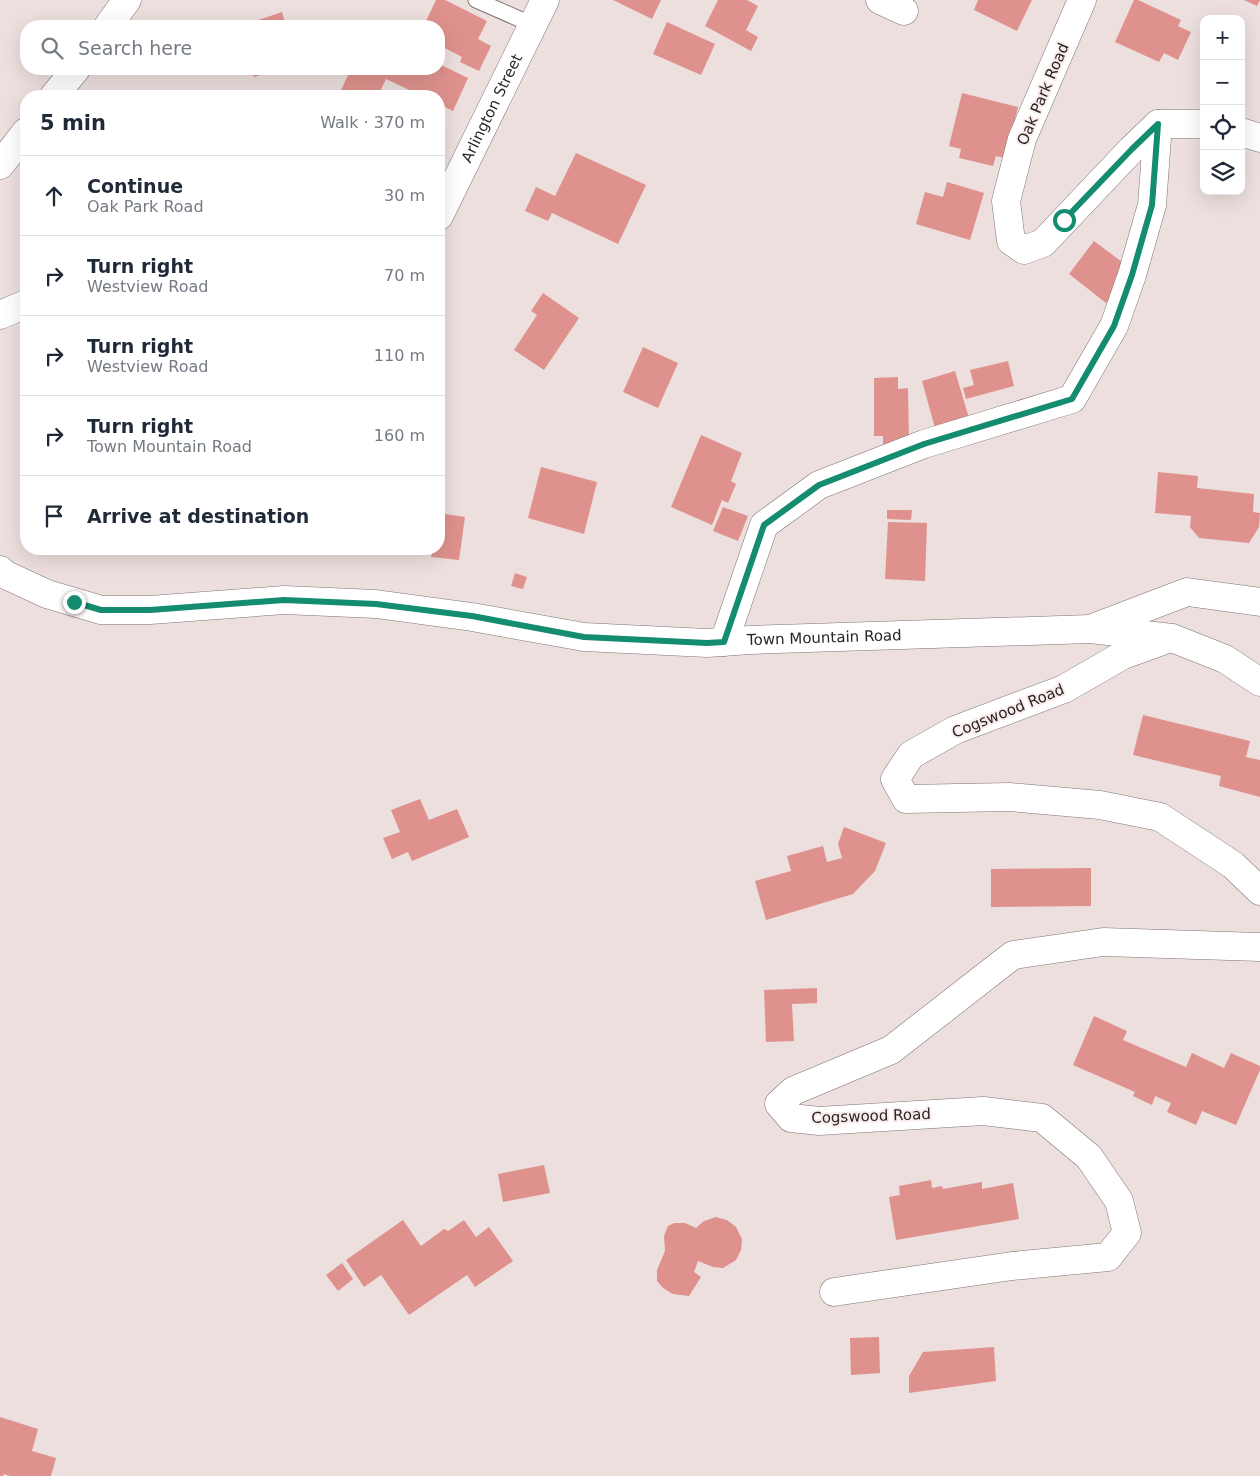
<!DOCTYPE html>
<meta charset="utf-8">
<style>
:root{--surface:#fff;--page:#f2f2f3;--text:#1f2937;--muted:#747a83;--line:#e0e1e3}
body{margin:0;font-family:"DejaVu Sans",sans-serif;background:var(--page);color:var(--text)}
.controls{position:absolute;right:15px;top:15px;display:grid;overflow:hidden;border-radius:10px;box-shadow:0 5px 20px #0002}
.controls button{width:45px;height:45px;display:grid;place-items:center;padding:0;border:0;border-bottom:1px solid var(--line);background:var(--surface);color:var(--text);font:25px sans-serif}
.stop{position:absolute;width:15px;height:15px;margin:-11px;border:4px solid #148c6f;border-radius:50%;background:#fff}
.stop.end{background:#148c6f;border-color:#fff;box-shadow:0 1px 5px #0008}
.list{margin:0;padding:0;list-style:none}
h2{display:flex;justify-content:space-between;align-items:center;height:65px;margin:0;padding:0 20px;font-size:21px}
h2 small{font-size:16px;font-weight:400;color:var(--muted)}
.list li{display:grid;grid-template-columns:32px 1fr auto;gap:15px;align-items:center;box-sizing:border-box;height:80px;padding:0 20px;border-top:1px solid var(--line)}
.list b{display:block;font-size:19px;white-space:nowrap}
.list p{margin:0;font-size:16px;white-space:nowrap;color:var(--muted)}
.list em{font-size:16px;font-style:normal;color:var(--muted)}
.icon{flex:none;width:28px;height:28px;fill:none;stroke:currentColor;stroke-width:2;stroke-linecap:round;stroke-linejoin:round}
.map{position:relative;flex:none;width:1260px;height:1476px;overflow:hidden}
.search{position:absolute;background:var(--surface);box-shadow:0 5px 20px #0002;left:20px;top:20px;width:425px;height:55px;display:flex;align-items:center;gap:12px;box-sizing:border-box;padding:0 18px;border-radius:20px;color:var(--muted);font-size:19px}
.panel{position:absolute;background:var(--surface);box-shadow:0 5px 20px #0002;left:20px;top:90px;width:425px;height:465px;border-radius:20px}
.map>svg:first-child{display:block}
</style>
<div class="map">
<svg width="1260" height="1476" viewBox="0 0 1260 1476">
<rect width="100%" height="100%" fill="#ecdfde"/>
<g fill="#df928d">
<path d="M 436,0 L 445,0 L 487,21 L 478,39 L 491,46 L 479,71 L 460,62 L 462,57 L 439,45 L 439,26 L 428,26 L 424,25 Z"/>
<path d="M 613,0 L 661,0 L 652,19 Z"/>
<path d="M 718,0 L 747,0 L 758,6 L 746,30 L 758,37 L 751,51 L 705,26 Z"/>
<path d="M 978,0 L 1032,0 L 1017,31 L 974,10 Z"/>
<path d="M 1134,0 L 1138,0 L 1181,20 L 1178,26 L 1191,32 L 1178,60 L 1164,53 L 1159,62 L 1115,42 Z"/>
<path d="M 1244,0 L 1260,0 L 1257,6 Z"/>
<path d="M 282,12 L 286,26 L 241,26 Z"/>
<path d="M 667,22 L 715,44 L 701,75 L 653,54 Z"/>
<path d="M 439,64 L 468,78 L 453,111 L 439,104 L 439,96 L 422,96 L 386,79 L 378,96 L 362,96 L 357,94 L 357,96 L 348,96 L 340,92 L 351,69 L 439,69 Z"/>
<path d="M 251,69 L 280,69 L 254,77 Z"/>
<path d="M 962,93 L 1018,107 L 1005,158 L 996,156 L 993,166 L 959,158 L 961,149 L 949,146 Z"/>
<path d="M 576,153 L 646,185 L 618,244 L 552,213 L 548,221 L 525,211 L 536,187 L 555,196 Z"/>
<path d="M 947,182 L 984,193 L 970,240 L 916,224 L 925,192 L 943,197 Z"/>
<path d="M 1094,241 L 1126,265 L 1115,278 L 1122,283 L 1106,303 L 1069,274 Z"/>
<path d="M 543,293 L 579,318 L 544,370 L 514,350 L 537,315 L 531,311 Z"/>
<path d="M 643,347 L 678,363 L 658,408 L 623,392 Z"/>
<path d="M 1008,361 L 1014,386 L 966,399 L 963,388 L 974,385 L 970,370 Z"/>
<path d="M 955,371 L 969,418 L 935,428 L 922,381 Z"/>
<path d="M 898,377 L 898,389 L 908,388 L 909,444 L 883,445 L 883,436 L 874,436 L 874,378 Z"/>
<path d="M 701,435 L 742,453 L 731,481 L 736,484 L 728,503 L 722,500 L 712,525 L 671,507 Z"/>
<path d="M 541,467 L 597,482 L 584,534 L 528,518 Z"/>
<path d="M 1158,472 L 1198,476 L 1197,488 L 1254,494 L 1253,512 L 1260,513 L 1259,527 L 1249,543 L 1199,538 L 1190,527 L 1191,516 L 1155,513 Z"/>
<path d="M 723,507 L 748,516 L 738,541 L 713,531 Z"/>
<path d="M 887,510 L 912,510 L 911,520 L 887,519 Z"/>
<path d="M 439,513 L 465,517 L 459,560 L 431,557 L 432,553 L 410,550 L 439,549 Z"/>
<path d="M 888,522 L 927,523 L 925,581 L 885,579 Z"/>
<path d="M 352,549 L 389,549 L 389,555 Z"/>
<path d="M 515,573 L 527,577 L 523,589 L 511,586 Z"/>
<path d="M 1143,715 L 1250,741 L 1246,757 L 1260,760 L 1260,797 L 1219,786 L 1221,776 L 1133,755 Z"/>
<path d="M 420,799 L 429,820 L 457,809 L 469,837 L 412,861 L 408,852 L 392,859 L 383,838 L 400,832 L 391,810 Z"/>
<path d="M 844,827 L 886,843 L 875,871 L 853,894 L 766,920 L 755,881 L 791,871 L 787,856 L 823,846 L 827,862 L 842,858 L 838,844 Z"/>
<path d="M 1091,868 L 1091,906 L 991,907 L 991,869 Z"/>
<path d="M 817,988 L 817,1003 L 792,1004 L 794,1041 L 766,1042 L 764,990 Z"/>
<path d="M 1094,1016 L 1127,1031 L 1123,1040 L 1186,1067 L 1192,1053 L 1224,1068 L 1231,1053 L 1260,1066 L 1260,1070 L 1236,1125 L 1202,1111 L 1196,1125 L 1167,1112 L 1171,1103 L 1155,1096 L 1152,1105 L 1133,1096 L 1135,1092 L 1073,1065 Z"/>
<path d="M 544,1165 L 550,1193 L 503,1202 L 498,1174 Z"/>
<path d="M 931,1180 L 932,1188 L 942,1186 L 943,1189 L 982,1182 L 982,1189 L 1013,1183 L 1019,1219 L 896,1240 L 889,1197 L 900,1195 L 899,1186 Z"/>
<path d="M 716,1217 L 727,1220 L 736,1227 L 742,1239 L 741,1250 L 736,1260 L 723,1268 L 713,1267 L 698,1261 L 694,1272 L 701,1277 L 689,1296 L 673,1294 L 663,1288 L 657,1281 L 657,1270 L 665,1251 L 664,1236 L 668,1226 L 674,1223 L 685,1223 L 696,1228 L 704,1221 Z"/>
<path d="M 403,1220 L 421,1246 L 444,1229 L 448,1231 L 464,1220 L 476,1237 L 489,1227 L 513,1261 L 475,1287 L 467,1275 L 409,1315 L 381,1275 L 364,1287 L 346,1260 Z"/>
<path d="M 342,1263 L 353,1279 L 338,1291 L 326,1275 Z"/>
<path d="M 879,1337 L 880,1373 L 851,1375 L 850,1338 Z"/>
<path d="M 994,1347 L 996,1381 L 909,1393 L 909,1376 L 923,1352 Z"/>
<path d="M 0,1417 L 38,1429 L 32,1451 L 56,1458 L 51,1476 L 10,1476 L 4,1474 L 3,1476 L 0,1476 Z"/>
</g>
<g fill="none" stroke-linecap="round" stroke-linejoin="round">
<defs>
<path id="service" d="M 476,0 L 533,25"/>
<g id="minor">
<path d="M 880,0 L 904,11"/>
<path d="M 1082,0 L 1022,139 L 1006,201 L 1011,241 L 1024,250 L 1043,243 L 1132,149 L 1158,124 L 1204,124"/>
<path d="M 1241,132 L 1260,138"/>
<path id="s1" d="M 439,216 L 545,0"/>
<path d="M 0,315 L 26,304"/>
<path d="M 1090,629 L 1187,592 L 1260,602"/>
<path d="M 1170,638 L 1123,655 L 1064,689 L 955,730 L 911,755 L 895,779 L 906,799 L 1009,797 L 1100,805 L 1160,817 L 1233,865 L 1260,891"/>
<path d="M 724,642 L 764,525 L 819,485 L 924,444 L 1072,399 L 1114,326 L 1132,275 L 1152,205 L 1158,124"/>
<path d="M 834,1292 L 1012,1266 L 1108,1257 L 1127,1233 L 1119,1201 L 1089,1157 L 1042,1118 L 983,1111 L 819,1121 L 791,1118 L 779,1104 L 793,1091 L 891,1050 L 1013,955 L 1103,942 L 1260,947"/>
</g>
<g id="secondary">
<path d="M 108,26 L 127,0"/>
<path d="M 54,96 L 76,69"/>
<path d="M 0,165 L 26,132"/>
<path id="s2" d="M 0,570 L 6,575 L 47,594 L 101,610 L 150,610 L 284,600 L 376,604 L 472,617 L 584,637 L 707,643 L 750,640 L 1090,629 L 1172,638 L 1225,659 L 1260,682"/>
</g>
</defs>
<use href="#service" stroke="#7f7473" stroke-width="17"/>
<use href="#minor" stroke="#7f7473" stroke-width="29"/>
<use href="#secondary" stroke="#7f7473" stroke-width="29"/>
<use href="#service" stroke="#fff" stroke-width="15"/>
<use href="#minor" stroke="#fff" stroke-width="28"/>
<use href="#secondary" stroke="#fff" stroke-width="28"/>
</g>
<g fill="none" stroke-linecap="round" stroke-linejoin="round">
<path stroke="#148c6f" stroke-width="6" d="M 74,602 L 101,610 L 150,610 L 284,600 L 376,604 L 472,616 L 584,637 L 707,643 L 724,642 L 764,525 L 819,485 L 924,444 L 1072,399 L 1114,326 L 1132,275 L 1152,205 L 1158,124 L 1132,149 L 1064,220"/>
</g>
<g text-anchor="middle" dominant-baseline="central" stroke-width="4" stroke-linejoin="round" paint-order="stroke">
<g font-size="15" fill="#292524" stroke="#f9eceb">
<text transform="translate(1043 94) rotate(-67)">Oak Park Road</text>
<text stroke="none"><textPath href="#s1" startOffset="120">Arlington Street</textPath></text>
<text stroke="none"><textPath href="#s2" startOffset="836">Town Mountain Road</textPath></text>
<text transform="translate(1008 711) rotate(-22)">Cogswood Road</text>
<text transform="translate(871 1116) rotate(-2)">Cogswood Road</text>
</g>
</g>
</svg>
<div class="controls">
<button>+</button>
<button>−</button>
<button><svg class="icon" aria-label="locate" viewBox="0 0 24 24"><circle cx="12" cy="12" r="6"/><path d="M12 2v4M12 18v4M2 12h4M18 12h4"/></svg></button>
<button><svg class="icon" aria-label="layers" viewBox="0 0 24 24"><path d="M12 4l9 5-9 5-9-5zM3 14l9 5 9-5"/></svg></button>
</div>
<div class="stop" style="left:1064px;top:220px"></div>
<div class="stop end" style="left:74px;top:602px"></div>
<div class="search"><svg class="icon" aria-label="search" viewBox="0 0 24 24"><circle cx="10" cy="10" r="6"/><path d="M15 15l6 6"/></svg>Search here</div>
<section class="panel">
<h2>5 min<small>Walk · 370 m</small></h2>
<ul class="list">
<li><svg class="icon" aria-label="ahead" viewBox="0 0 24 24"><path d="M12 20V5M6 11l6-6 6 6"/></svg><div><b>Continue</b><p>Oak Park Road</p></div><em>30 m</em></li>
<li><svg class="icon" aria-label="right" viewBox="0 0 24 24"><path d="M7 20v-9h11M14 6l5 5-5 5"/></svg><div><b>Turn right</b><p>Westview Road</p></div><em>70 m</em></li>
<li><svg class="icon" aria-label="right" viewBox="0 0 24 24"><path d="M7 20v-9h11M14 6l5 5-5 5"/></svg><div><b>Turn right</b><p>Westview Road</p></div><em>110 m</em></li>
<li><svg class="icon" aria-label="right" viewBox="0 0 24 24"><path d="M7 20v-9h11M14 6l5 5-5 5"/></svg><div><b>Turn right</b><p>Town Mountain Road</p></div><em>160 m</em></li>
<li><svg class="icon" aria-label="arrive" viewBox="0 0 24 24"><path d="M6 21V4h12l-3 4 3 4H6"/></svg><div><b>Arrive at destination</b></div></li>
</ul>
</section>
</div>
